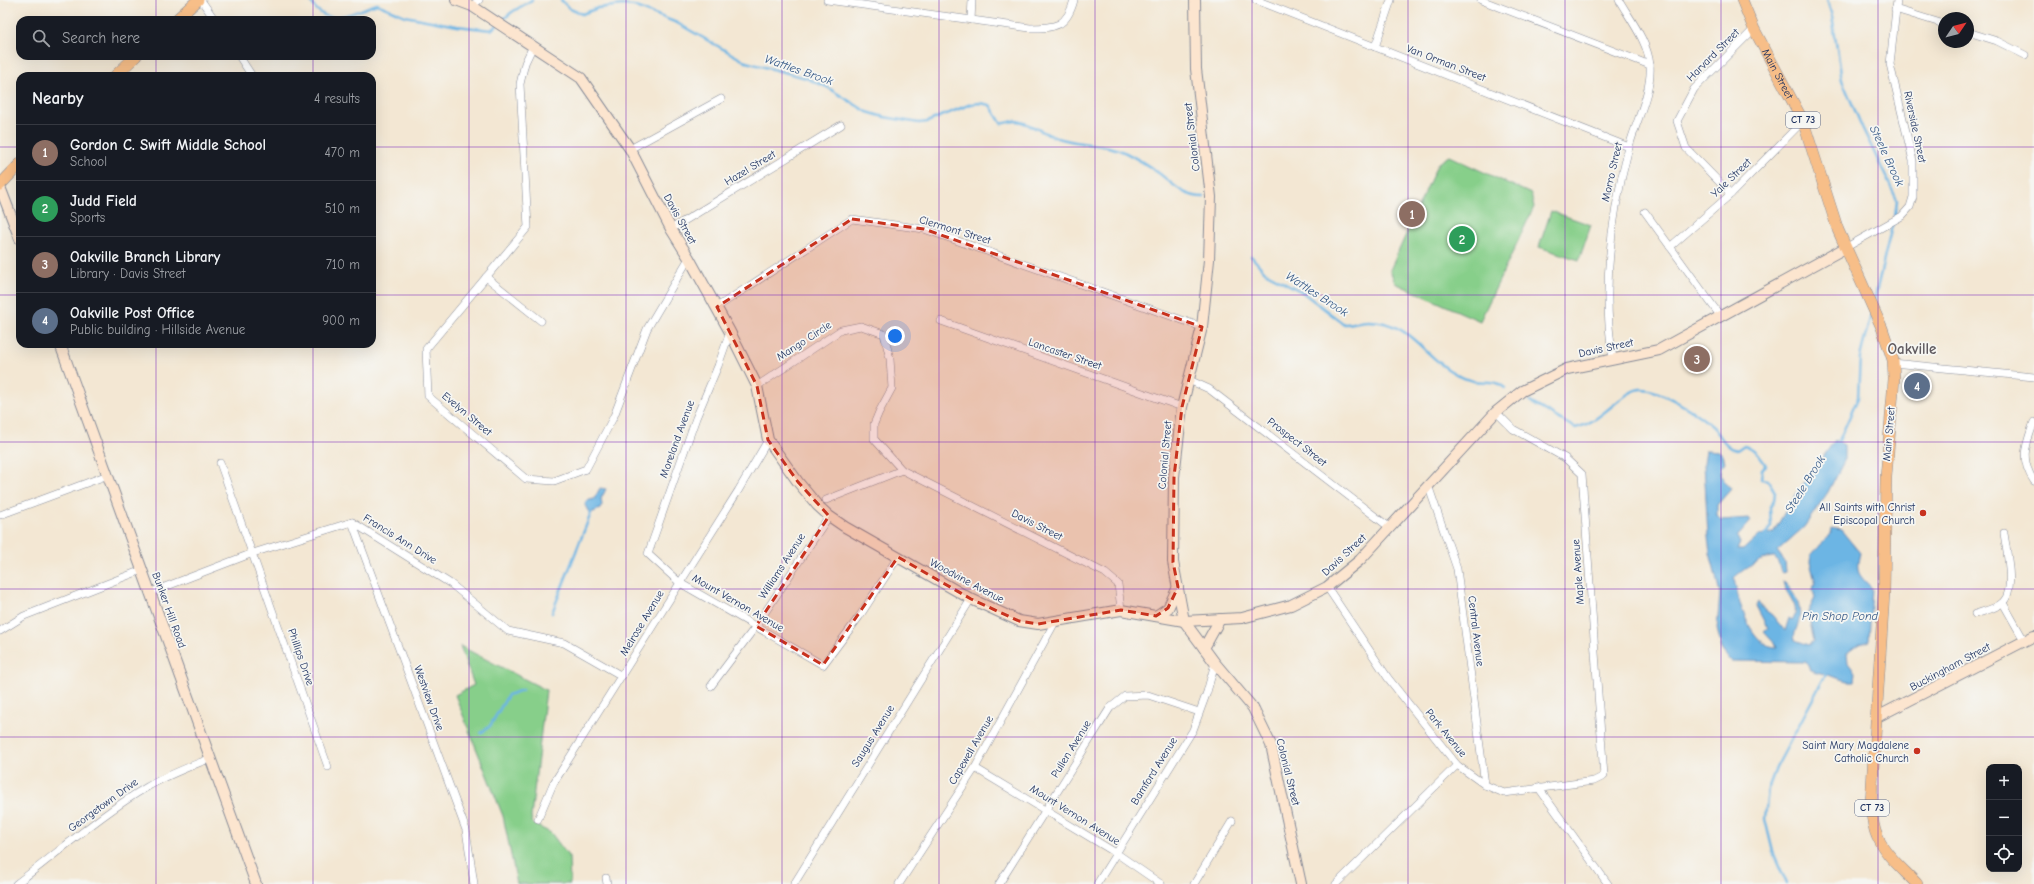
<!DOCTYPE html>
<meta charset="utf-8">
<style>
:root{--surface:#171b24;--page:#20242c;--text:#f1f3f6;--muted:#9ea1a6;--line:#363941;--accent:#c8321e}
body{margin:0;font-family:"Comic Neue",sans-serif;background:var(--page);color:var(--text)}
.controls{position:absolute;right:12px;bottom:12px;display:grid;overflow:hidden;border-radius:8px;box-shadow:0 4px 16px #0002}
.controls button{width:36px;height:36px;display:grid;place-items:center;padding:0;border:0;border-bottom:1px solid var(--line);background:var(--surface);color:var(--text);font:20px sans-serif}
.compass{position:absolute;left:1938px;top:12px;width:36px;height:36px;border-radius:50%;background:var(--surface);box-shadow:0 4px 16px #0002;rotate:55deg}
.you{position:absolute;left:895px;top:336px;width:14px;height:14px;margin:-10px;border:3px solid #fff;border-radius:50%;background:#1a73e8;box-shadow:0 0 0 6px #1a73e833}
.badge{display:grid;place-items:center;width:26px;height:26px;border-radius:50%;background:var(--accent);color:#fff;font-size:13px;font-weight:700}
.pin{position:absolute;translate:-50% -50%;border:2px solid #fff;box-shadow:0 1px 4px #0006}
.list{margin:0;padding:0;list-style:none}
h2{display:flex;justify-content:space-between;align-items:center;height:52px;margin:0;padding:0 16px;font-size:17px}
h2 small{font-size:13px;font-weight:400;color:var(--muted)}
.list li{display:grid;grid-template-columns:26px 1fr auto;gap:12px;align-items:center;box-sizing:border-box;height:56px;padding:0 16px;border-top:1px solid var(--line)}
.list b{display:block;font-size:15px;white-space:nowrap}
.list p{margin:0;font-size:13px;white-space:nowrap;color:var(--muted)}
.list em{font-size:13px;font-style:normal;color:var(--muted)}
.icon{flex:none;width:22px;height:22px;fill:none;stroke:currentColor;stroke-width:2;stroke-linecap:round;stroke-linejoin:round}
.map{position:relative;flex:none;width:2034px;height:884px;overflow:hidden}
.search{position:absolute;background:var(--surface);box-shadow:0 4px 16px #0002;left:16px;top:16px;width:360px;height:44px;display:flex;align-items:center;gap:10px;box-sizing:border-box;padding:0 14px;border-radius:12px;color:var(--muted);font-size:15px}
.panel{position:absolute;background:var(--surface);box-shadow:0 4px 16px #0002;left:16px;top:72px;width:360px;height:276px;border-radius:12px}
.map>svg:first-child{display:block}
</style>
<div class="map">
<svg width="2034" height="884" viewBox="0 0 2034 884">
<rect width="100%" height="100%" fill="#f6f6f2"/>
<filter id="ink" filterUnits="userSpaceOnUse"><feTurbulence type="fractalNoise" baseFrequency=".025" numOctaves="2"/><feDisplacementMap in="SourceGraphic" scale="8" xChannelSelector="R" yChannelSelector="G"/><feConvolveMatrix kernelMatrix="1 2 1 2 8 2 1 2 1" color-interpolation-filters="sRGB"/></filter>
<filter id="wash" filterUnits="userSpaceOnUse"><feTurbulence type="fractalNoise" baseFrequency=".012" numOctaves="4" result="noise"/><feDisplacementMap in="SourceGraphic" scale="16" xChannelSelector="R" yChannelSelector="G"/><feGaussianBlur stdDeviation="0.9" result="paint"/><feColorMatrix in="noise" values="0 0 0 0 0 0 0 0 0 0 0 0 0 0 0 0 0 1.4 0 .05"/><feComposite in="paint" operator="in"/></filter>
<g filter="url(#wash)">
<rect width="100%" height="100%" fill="#f3e7d3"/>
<g fill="#87cf8a" stroke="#517f74">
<path d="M 1449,156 L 1531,194 L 1534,207 L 1480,321 L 1395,283 L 1390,270 L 1438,163 Z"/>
<path d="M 1551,211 L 1591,225 L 1579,260 L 1539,247 Z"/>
<path d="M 460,646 L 546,690 L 531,817 L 533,824 L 551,833 L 569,857 L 570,884 L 517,884 L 503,816 L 455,695 L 474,685 Z"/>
</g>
<g fill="#6cb5e4" stroke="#4472a1">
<path d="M 1835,440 L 1844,445 L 1844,461 L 1828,492 L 1804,527 L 1777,551 L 1785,562 L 1786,572 L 1783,573 C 1779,570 1779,562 1775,557 C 1765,556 1741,570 1734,578 C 1737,599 1751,649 1778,647 L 1764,632 L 1768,629 L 1756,606 L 1758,602 L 1761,607 L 1772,615 L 1785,631 L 1789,618 L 1792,620 C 1803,606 1784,594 1783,581 L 1785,583 C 1796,595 1803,608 1798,624 C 1796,630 1793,635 1795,640 L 1809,645 L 1814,641 L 1808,612 L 1815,598 L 1813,590 L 1815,581 L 1810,562 L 1811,555 L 1831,534 L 1832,528 L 1841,530 L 1860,553 C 1855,573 1858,574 1872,588 L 1869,641 L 1859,644 L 1847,653 L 1848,663 L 1855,672 L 1854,681 L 1848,681 L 1810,670 L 1806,662 L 1731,661 L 1722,649 L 1717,629 L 1720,593 L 1710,553 L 1708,537 L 1704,463 L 1706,450 L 1719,451 L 1723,455 L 1725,462 L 1721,467 L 1720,475 L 1731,489 L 1717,505 L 1717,516 L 1721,520 L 1749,518 L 1751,521 L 1737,537 L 1740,543 L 1737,550 L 1743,550 L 1759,535 L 1773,533 L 1789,505 Z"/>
<path d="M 600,488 L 606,489 L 601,499 L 602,505 L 600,509 L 591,513 L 588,511 L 585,505 L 586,501 L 594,499 Z"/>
</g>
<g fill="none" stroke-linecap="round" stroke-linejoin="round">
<g stroke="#6cb5e4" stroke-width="2.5">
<path d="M 310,0 C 327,32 353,11 377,4 L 405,16 L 457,26 L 491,30 L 497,25"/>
<path d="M 561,0 L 570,9 L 582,14 L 598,8 L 622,5 L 634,6 L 677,23 L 746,62 L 806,78 L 827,87 L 867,112 L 884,117 L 919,123 L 927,122 L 971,104 L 980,103 L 990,105 L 1001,123 C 1007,124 1010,121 1016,121 C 1026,121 1045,134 1055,137 C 1079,146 1103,142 1126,153 C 1138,159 1149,166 1160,174 C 1174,185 1184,197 1204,197"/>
<path d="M 1827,0 L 1832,16 L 1842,80 L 1862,127 L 1897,200 L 1895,217"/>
<path d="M 500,22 L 512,12 L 532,0"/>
<path d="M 1251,256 L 1265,272 L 1302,292 L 1344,324 C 1352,324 1360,321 1368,321 C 1411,321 1424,358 1456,374 C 1461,377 1468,380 1473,381 C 1485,383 1495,379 1505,388"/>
<path d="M 1874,301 L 1893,222"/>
<path d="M 1530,402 L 1575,428 C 1599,424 1621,392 1640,389 C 1658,387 1700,415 1713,427 C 1721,435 1724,447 1737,450 L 1744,445 C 1755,448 1760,457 1766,465 L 1762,469 L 1761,479 L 1768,480 L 1775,492 L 1774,501 L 1770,507 L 1771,527 L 1764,537"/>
<path d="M 1837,445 L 1858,398 L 1860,357 L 1871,314"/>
<path d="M 552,613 L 591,513"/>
<path d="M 481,733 L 490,726 L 508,695 L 522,690"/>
<path d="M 1787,884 L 1773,852 L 1765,819 L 1768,789 L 1776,768 L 1826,674 L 1826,672"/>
</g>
</g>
</g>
<g filter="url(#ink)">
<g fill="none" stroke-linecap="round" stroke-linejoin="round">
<defs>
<g id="street">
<path d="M 201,0 L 215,20"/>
<path d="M 827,0 L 1030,28 C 1055,28 1067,27 1074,0"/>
<path d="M 1256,0 L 1629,147"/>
<path d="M 1481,0 L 1650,65"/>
<path d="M 472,6 L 479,0"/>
<path d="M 1895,9 L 1944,24"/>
<path d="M 971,20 L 972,0"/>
<path d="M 1968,32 L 1997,41 L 2025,55"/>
<path d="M 533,46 L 525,63 L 520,84 L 528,227 L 426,349 L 428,396 L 526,479 L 554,481 L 586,469 L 614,416 L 647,329 L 689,258"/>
<path d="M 1375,47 L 1391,0"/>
<path d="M 239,56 L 252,76"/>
<path d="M 630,149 L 721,99"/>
<path d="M 1731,194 L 1686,148 L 1677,121 L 1694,89 L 1754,29"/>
<path d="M 1645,212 L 1721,317"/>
<path d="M 671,229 L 841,125"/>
<path d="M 1670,247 L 1731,194 L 1803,121"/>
<path d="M 1845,248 L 1902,216 L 1910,207 L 1913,197 L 1913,161 L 1890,64 L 1897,0"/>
<path d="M 486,277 L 541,321"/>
<path d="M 717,307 L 852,219 L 924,229 L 1202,327"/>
<path d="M 941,321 L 1182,407"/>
<path d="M 730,332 L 718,366 L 696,418 L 648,554 L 680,583 L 823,665 L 859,617 L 898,557"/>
<path d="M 1613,359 C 1601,288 1611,216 1629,147 C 1636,121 1652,92 1650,65 C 1648,42 1630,19 1619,0"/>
<path d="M 1893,363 L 2034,377"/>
<path d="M 1189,380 L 1209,389 L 1389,527"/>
<path d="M 757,386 L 841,330 L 861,326 L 884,334 L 890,359 L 892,388 L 879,412 L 874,424 L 874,439 L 902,470 L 1105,573 L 1118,584 L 1121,610"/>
<path d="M 2034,422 C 2026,445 2019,459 2034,481"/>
<path d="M 220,463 L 328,767"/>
<path d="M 1428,485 L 1457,569 L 1485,785"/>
<path d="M 826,500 L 902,470"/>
<path d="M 0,515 L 108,475"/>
<path d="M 352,522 L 466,830 L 474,884"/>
<path d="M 1327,587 L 1388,678 L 1457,765 L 1485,785 L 1504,793 L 1594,781 L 1604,776 L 1582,474 L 1565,458 L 1513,429 L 1496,412"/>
<path d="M 149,593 L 253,553 L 352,522 L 451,584 L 508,631 L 564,643 L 622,676"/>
<path d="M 2003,603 L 2025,642"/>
<path d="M 1975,614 C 1984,611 1996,609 2003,602 C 2016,590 2006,549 2004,533"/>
<path d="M 0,631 L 24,616 L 142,570"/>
<path d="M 711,686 L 756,626 L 829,516"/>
<path d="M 975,768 L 1116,853 L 1161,884"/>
<path d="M 1538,787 L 1608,884"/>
<path d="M 538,819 L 553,784 L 738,491 L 768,440"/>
<path d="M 606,878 L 607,884"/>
<path d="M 16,884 C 59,852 101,814 147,787 C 167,775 189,767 211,758"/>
<path d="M 794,884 L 971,599"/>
<path d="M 899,884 L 975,768 L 1055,622"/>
<path d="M 999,884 L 1110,708 L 1125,696 L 1148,695 L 1199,712"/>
<path d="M 1097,884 L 1193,730 L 1207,692 L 1215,663"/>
<path d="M 1194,884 L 1232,821"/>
<path d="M 1336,884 L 1457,765"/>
</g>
<g id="secondary">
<path d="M 456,0 L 472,6 L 581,78 L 630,149 L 671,229 L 689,258 L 730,332 L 757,386 L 768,440 L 798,482 L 817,505 L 829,516 L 845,527 L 971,599 L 1019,621 L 1038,624 L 1121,610 L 1184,621 L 1242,618 L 1291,605 L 1327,587 L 1360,560 L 1496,412 L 1522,391 L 1567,369 L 1659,350 L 1845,248"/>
<path d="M 1195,0 L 1196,69 L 1211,197 L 1209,260 L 1202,327 L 1182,407 L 1174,477 L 1173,562 L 1184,621 L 1215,663 L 1253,708 L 1271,745 L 1301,884"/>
<path d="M 0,187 L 20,239"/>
<path d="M 60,344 L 256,884"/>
<path d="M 1156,616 L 1168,608 L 1178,587"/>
<path d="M 1204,648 L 1220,619"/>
<path d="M 1877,717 L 2034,636"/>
</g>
<g id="primary">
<path id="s1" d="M 1742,0 L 1754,29 L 1803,121 L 1838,230 L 1882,328 L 1893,360 L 1894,379 L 1886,477 L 1884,593 L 1871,802 C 1872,813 1872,825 1877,836 C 1885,855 1903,869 1917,884"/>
<path d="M 176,20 L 198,0"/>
<path d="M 115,76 L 136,56"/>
<path d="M 0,185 L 20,164"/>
</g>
</defs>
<use href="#street" stroke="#878b98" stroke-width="8"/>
<use href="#secondary" stroke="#878b98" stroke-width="12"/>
<use href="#primary" stroke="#878b98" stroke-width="12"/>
<use href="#street" stroke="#fff" stroke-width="7"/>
<use href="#secondary" stroke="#fce5cf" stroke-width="10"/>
<use href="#primary" stroke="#f7be88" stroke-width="11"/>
</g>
</g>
<path fill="#c8321e" fill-opacity="0.2" stroke="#c8321e" stroke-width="3" stroke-dasharray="8 5" stroke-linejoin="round" d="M 852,219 L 924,229 L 1202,327 L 1182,407 L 1174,477 L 1173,562 L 1178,587 L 1168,608 L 1156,616 L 1121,610 L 1038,624 L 1019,621 L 971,599 L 898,557 L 823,665 L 756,626 L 829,516 L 798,482 L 768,440 L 757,386 L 717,307 Z"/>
<path fill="none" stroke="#7b2cbf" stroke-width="1" stroke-opacity="0.55" d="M 156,0 L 156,20M 313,0 L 313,20M 469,0 L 469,884M 626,0 L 626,884M 782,0 L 782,884M 939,0 L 939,884M 1095,0 L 1095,884M 1252,0 L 1252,884M 1408,0 L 1408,884M 1565,0 L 1565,884M 1721,0 L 1721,884M 1878,0 L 1878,884M 156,56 L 156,76M 313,56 L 313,76M 0,147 L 20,147M 372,147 L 2034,147M 0,295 L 20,295M 372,295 L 2034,295M 156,344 L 156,884M 313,344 L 313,884M 0,442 L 2034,442M 0,589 L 2034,589M 0,737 L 2034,737"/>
<g fill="#c8321e" stroke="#f6f6f2" stroke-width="1.5">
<circle cx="1923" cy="513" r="4"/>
<circle cx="1917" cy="751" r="4"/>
</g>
<g text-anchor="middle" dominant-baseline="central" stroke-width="3.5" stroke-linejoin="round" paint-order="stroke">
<g fill="#f6f6f2" stroke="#5d6b8a" stroke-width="1">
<rect x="1786" y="112" width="34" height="16" rx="3"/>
<rect x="1855" y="800" width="34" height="16" rx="3"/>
</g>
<g font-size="10" font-weight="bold" fill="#1b2f5e">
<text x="1803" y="120">CT 73</text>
<text x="1872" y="808">CT 73</text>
</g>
<g font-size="11" fill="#1b2f5e" stroke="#f6f6f2">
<text transform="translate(1713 55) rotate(-45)">Harvard Street</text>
<text transform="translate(1446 63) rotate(21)">Van Orman Street</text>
<text stroke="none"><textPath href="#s1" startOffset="82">Main Street</textPath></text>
<text transform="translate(1915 127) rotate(78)">Riverside Street</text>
<text transform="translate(1192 137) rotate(-97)">Colonial Street</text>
<text transform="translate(750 168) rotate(-31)">Hazel Street</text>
<text transform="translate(1612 172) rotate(-77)">Morro Street</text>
<text transform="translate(1731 178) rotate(-44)">Yale Street</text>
<text transform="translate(680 219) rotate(61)">Davis Street</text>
<text transform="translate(955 230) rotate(17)">Clermont Street</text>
<text transform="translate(804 341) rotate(-33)">Mango Circle</text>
<text transform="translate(1606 348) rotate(-12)">Davis Street</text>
<text transform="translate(1065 354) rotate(19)">Lancaster Street</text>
<text transform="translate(467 414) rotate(40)">Evelyn Street</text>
<text transform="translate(1889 434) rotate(-85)">Main Street</text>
<text transform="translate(677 439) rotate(-70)">Moreland Avenue</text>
<text transform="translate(1297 442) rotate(38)">Prospect Street</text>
<text transform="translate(1165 455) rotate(-85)">Colonial Street</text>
<text transform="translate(1037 525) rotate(27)">Davis Street</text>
<text transform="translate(400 539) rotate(32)">Francis Ann Drive</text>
<text transform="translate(1344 555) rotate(-43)">Davis Street</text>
<text transform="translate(782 566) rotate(-57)">Williams Avenue</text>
<text transform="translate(1578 572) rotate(-94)">Maple Avenue</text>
<text transform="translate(967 581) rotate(28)">Woodvine Avenue</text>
<text transform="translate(738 603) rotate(30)">Mount Vernon Avenue</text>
<text transform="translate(169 610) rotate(70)">Bunker Hill Road</text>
<text transform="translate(642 623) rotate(-59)">Melrose Avenue</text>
<text transform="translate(1476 631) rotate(83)">Central Avenue</text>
<text transform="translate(301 657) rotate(71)">Phillips Drive</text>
<text transform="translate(1950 667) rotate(-28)">Buckingham Street</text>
<text transform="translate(429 698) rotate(70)">Westview Drive</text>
<text transform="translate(1446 733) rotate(51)">Park Avenue</text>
<text transform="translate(873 736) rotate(-58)">Saugus Avenue</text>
<text transform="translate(1071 749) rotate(-58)">Pullen Avenue</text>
<text transform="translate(971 750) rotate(-60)">Capewell Avenue</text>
<text transform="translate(1154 771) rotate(-58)">Bamford Avenue</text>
<text transform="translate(1288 772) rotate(76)">Colonial Street</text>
<text transform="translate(103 805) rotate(-36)">Georgetown Drive</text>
<text transform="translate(1075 815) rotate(32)">Mount Vernon Avenue</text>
</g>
<g font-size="11" fill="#1b2f5e" stroke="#f6f6f2" text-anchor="end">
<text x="1915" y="507">All Saints with Christ<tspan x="1915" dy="13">Episcopal Church</tspan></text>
<text x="1909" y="745">Saint Mary Magdalene<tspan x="1909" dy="13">Catholic Church</tspan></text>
</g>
<g font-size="12" font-style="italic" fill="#335786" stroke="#f6f6f2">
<text transform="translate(799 70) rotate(19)">Wattles Brook</text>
<text transform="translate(1887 156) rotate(65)">Steele Brook</text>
<text transform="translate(1317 294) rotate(33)">Wattles Brook</text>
<text transform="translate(1805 484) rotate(-58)">Steele Brook</text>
<text x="1840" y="616">Pin Shop Pond</text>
</g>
<g font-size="15" font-weight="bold" fill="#605b60" stroke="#f6f6f2">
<text x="1912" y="349">Oakville</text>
</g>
</g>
</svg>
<div class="controls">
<button>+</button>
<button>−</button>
<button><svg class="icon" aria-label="locate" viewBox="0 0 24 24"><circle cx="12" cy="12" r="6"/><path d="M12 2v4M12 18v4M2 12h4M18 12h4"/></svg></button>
</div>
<svg class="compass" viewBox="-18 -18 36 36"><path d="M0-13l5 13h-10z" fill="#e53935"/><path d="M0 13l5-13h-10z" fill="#9ea1a6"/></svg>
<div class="you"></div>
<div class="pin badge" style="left:1412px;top:214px;background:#8d6e63">1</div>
<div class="pin badge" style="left:1462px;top:239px;background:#2e9e5b">2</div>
<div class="pin badge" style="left:1697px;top:359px;background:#8d6e63">3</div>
<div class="pin badge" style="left:1917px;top:386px;background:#5c6f8a">4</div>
<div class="search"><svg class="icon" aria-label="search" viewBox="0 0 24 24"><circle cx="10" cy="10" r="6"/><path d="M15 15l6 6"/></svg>Search here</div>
<section class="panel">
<h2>Nearby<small>4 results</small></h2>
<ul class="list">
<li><span class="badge" style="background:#8d6e63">1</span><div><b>Gordon C. Swift Middle School</b><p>School</p></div><em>470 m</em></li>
<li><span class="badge" style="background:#2e9e5b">2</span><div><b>Judd Field</b><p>Sports</p></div><em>510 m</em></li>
<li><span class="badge" style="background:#8d6e63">3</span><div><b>Oakville Branch Library</b><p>Library · Davis Street</p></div><em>710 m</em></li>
<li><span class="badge" style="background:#5c6f8a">4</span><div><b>Oakville Post Office</b><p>Public building · Hillside Avenue</p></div><em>900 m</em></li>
</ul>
</section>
</div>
